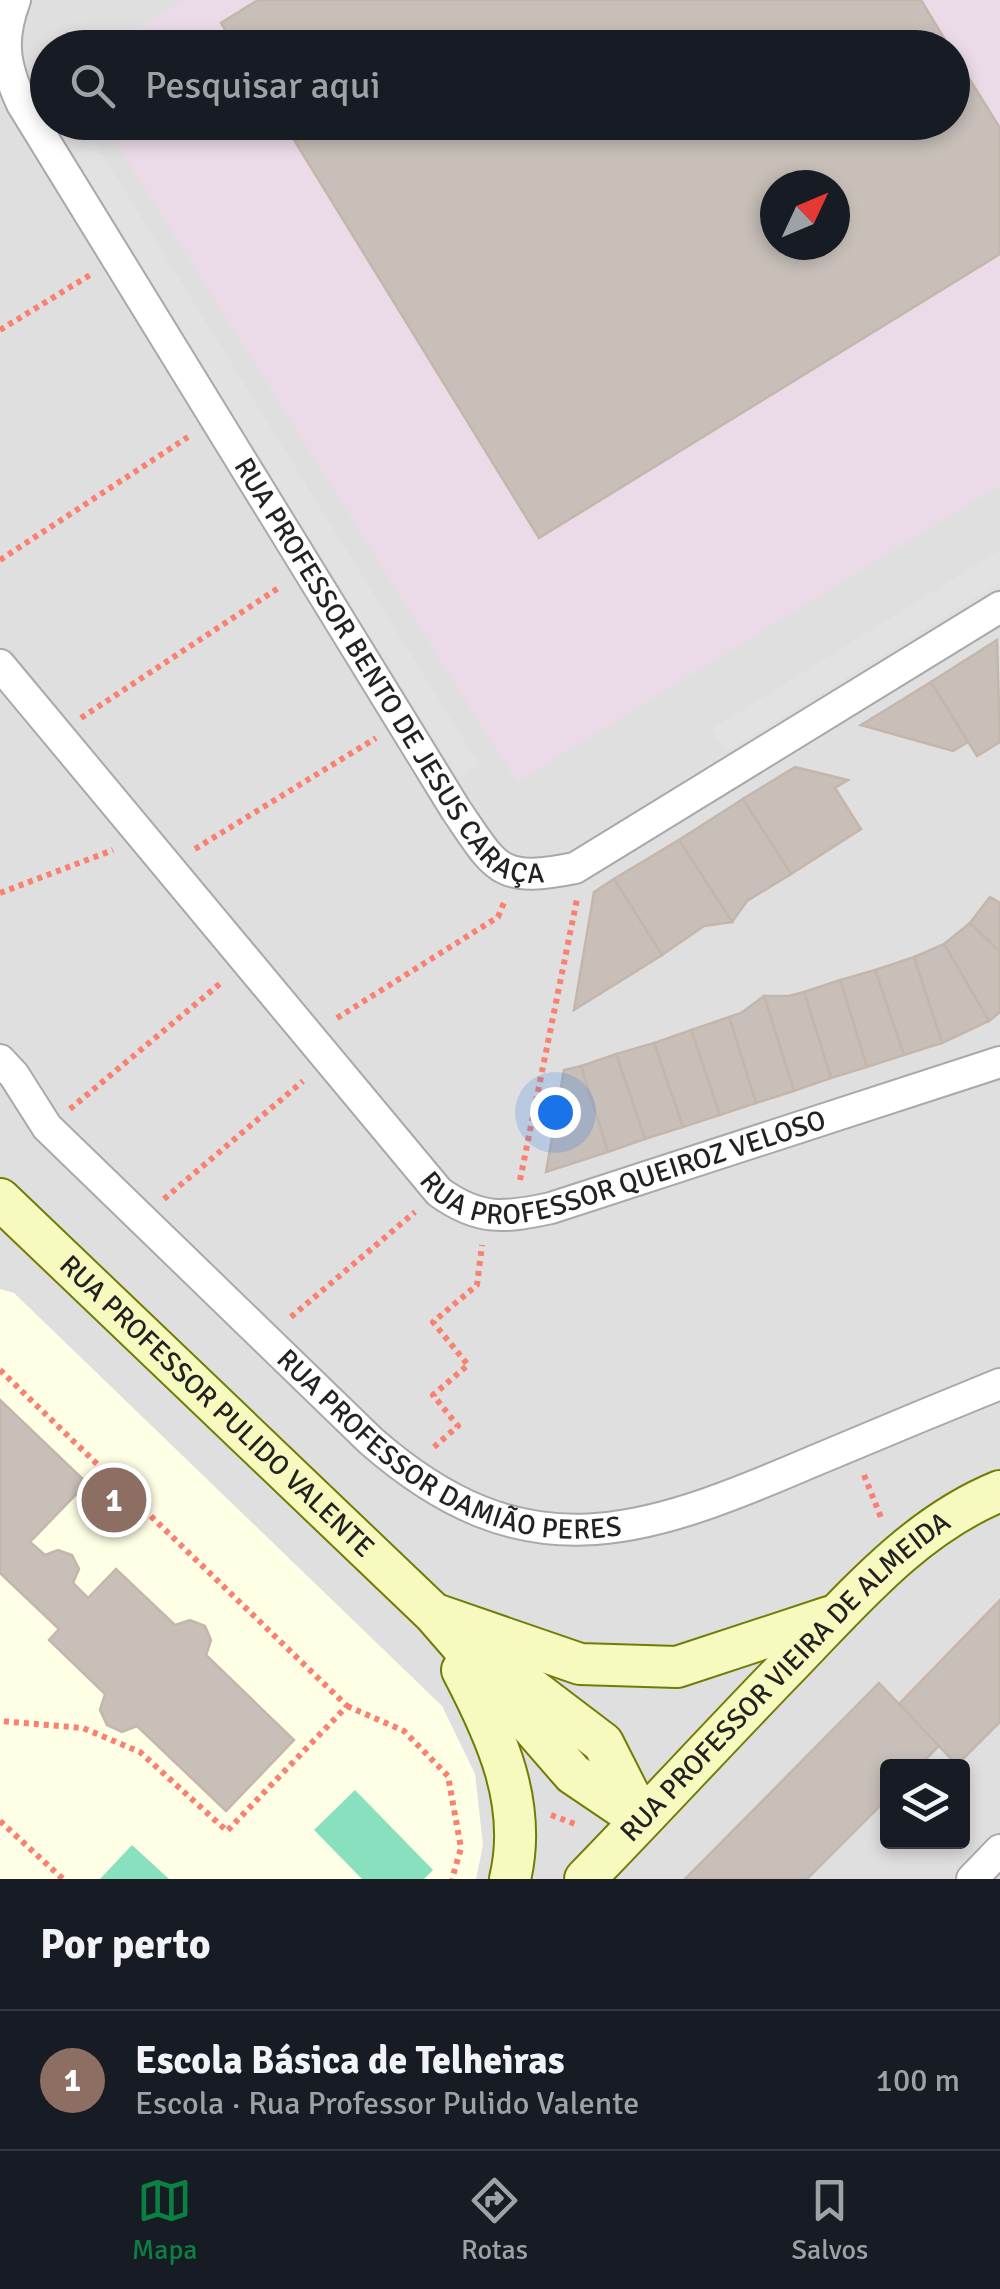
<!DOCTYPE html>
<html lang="pt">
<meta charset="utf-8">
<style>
:root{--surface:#171b24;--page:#20242c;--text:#f1f3f6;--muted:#9ea1a6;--line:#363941;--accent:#0b8043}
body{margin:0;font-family:Signika,sans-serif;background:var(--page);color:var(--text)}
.controls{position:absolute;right:30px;bottom:30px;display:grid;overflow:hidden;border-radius:10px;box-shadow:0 5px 15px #0003}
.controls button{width:90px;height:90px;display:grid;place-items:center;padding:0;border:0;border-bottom:2px solid var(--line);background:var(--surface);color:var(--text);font:50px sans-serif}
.compass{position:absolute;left:760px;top:170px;width:90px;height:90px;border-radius:50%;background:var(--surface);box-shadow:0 5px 15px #0003;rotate:46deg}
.you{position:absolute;left:555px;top:1112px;width:35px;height:35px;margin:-25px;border:8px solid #fff;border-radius:50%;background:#1a73e8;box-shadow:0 0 0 15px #1a73e833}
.badge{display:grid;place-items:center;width:65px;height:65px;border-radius:50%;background:var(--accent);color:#fff;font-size:32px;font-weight:700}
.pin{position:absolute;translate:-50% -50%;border:5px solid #fff;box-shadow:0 2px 10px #0006}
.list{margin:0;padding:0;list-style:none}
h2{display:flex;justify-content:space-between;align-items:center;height:130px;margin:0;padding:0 40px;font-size:42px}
h2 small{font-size:32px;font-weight:400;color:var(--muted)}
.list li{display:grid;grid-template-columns:65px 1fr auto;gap:30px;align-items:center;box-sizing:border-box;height:140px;padding:0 40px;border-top:2px solid var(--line)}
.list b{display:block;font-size:38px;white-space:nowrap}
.list p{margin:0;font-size:32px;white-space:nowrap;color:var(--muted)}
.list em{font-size:32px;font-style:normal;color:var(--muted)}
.icon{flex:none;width:55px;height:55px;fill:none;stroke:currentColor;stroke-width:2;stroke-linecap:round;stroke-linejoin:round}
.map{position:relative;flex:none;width:1000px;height:1879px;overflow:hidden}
.search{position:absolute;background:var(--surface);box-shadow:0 5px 15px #0003;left:30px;right:30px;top:30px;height:110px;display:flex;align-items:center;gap:25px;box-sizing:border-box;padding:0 35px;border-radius:55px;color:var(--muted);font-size:38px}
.sheet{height:270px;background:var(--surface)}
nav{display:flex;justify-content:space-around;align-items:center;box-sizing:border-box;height:140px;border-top:2px solid var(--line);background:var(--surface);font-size:28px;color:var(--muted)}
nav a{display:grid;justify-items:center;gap:5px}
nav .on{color:var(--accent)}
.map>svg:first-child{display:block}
</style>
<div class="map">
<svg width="1000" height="1879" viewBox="0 0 1000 1879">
<rect width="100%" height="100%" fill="#f2efe9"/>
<path fill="#e0dfdf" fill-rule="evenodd" d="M 0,0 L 1000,0 L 1000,1879 L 0,1879 ZM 48,48 L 952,48 L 952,122 L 48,122 ZM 775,185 L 835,185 L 835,245 L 775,245 ZM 888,1766 L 962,1766 L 962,1842 L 888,1842 Z"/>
<path fill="#ebdbe8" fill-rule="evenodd" d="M 184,0 L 1000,0 L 1000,485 L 517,782 L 104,123 L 952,122 L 952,48 L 108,47 ZM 775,185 L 835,185 L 835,245 L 775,245 Z"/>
<path fill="#ffffe5" d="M 0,1289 L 14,1293 L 442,1706 L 475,1774 L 483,1845 L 476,1879 L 0,1879 Z"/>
<g fill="#88e0be">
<path d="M 355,1790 L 433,1870 L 424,1879 L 362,1879 L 314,1830 Z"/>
<path d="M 132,1845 L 169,1879 L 100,1879 Z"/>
</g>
<g fill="#e2e2e2">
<path d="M 54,123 L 83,123 L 479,765 L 458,778 Z"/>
<path d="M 1000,550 L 1000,582 L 726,752 L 712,729 Z"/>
</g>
<g fill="#c7bfb8" stroke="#c4b6ab" stroke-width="2.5" fill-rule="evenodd">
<path d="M 258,0 L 921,0 L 950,48 L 236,48 L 221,23 Z"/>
<path d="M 952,51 L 1000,128 L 1000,254 L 539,538 L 283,122 L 952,122 ZM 775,185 L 835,185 L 835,245 L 775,245 Z"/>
<path d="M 997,640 L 1000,742 L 977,756 L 931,682 Z"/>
<path d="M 931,682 L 968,742 L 953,751 L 861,725 Z"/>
<path d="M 795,767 L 848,780 L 835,788 L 861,829 L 791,874 L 743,799 Z"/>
<path d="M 743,799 L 791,874 L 747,901 L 732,922 L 679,840 Z"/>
<path d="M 679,840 L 732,922 L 704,926 L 662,955 L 614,879 Z"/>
<path d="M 614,879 L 662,955 L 574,1010 L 594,892 Z"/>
<path d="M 990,897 L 1000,903 L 1000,952 L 970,923 Z"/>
<path d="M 970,923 L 1000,952 L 1000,1012 L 989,1021 L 944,944 Z"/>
<path d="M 944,944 L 989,1021 L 942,1043 L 914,957 Z"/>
<path d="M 914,957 L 942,1043 L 904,1055 L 875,970 Z"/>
<path d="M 875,970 L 904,1055 L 867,1067 L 840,980 Z"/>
<path d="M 840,980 L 867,1067 L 831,1078 L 804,992 Z"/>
<path d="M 804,992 L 831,1078 L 794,1091 L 764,996 L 789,996 Z"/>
<path d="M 764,996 L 794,1091 L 756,1103 L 729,1017 L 741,1013 Z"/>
<path d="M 729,1017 L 756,1103 L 720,1115 L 691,1030 Z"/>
<path d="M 691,1030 L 720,1115 L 683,1127 L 654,1043 Z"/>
<path d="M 654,1043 L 683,1127 L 645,1139 L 616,1054 Z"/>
<path d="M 616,1054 L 645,1139 L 608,1152 L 581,1066 Z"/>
<path d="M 581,1066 L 608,1152 L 546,1172 L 564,1070 Z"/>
<path d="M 0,1400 L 87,1483 L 30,1542 L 45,1555 L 58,1550 L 72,1555 L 79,1569 L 73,1583 L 88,1598 L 116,1569 L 175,1625 L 190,1620 L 205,1626 L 211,1640 L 206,1655 L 294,1740 L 226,1811 L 137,1726 L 122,1732 L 107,1725 L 100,1710 L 105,1694 L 49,1640 L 59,1629 L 0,1573 Z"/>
<path d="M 1000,1600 L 1000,1722 L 957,1765 L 899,1704 Z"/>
<path d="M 879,1683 L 939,1746 L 919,1766 L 888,1766 L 888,1798 L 807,1879 L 685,1879 Z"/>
</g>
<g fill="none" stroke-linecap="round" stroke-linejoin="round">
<defs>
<g id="street">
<path id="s1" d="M 15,0 C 0,40 4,65 22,104 L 456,810 C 497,870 499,883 575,868 L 1000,607"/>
<path id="s2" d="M 0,665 L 439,1192 C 479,1221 505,1218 551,1208 L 1000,1062"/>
<path id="s3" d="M 0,1060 L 14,1075 L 47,1127 L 371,1441 C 524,1575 639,1536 809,1463 C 873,1436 936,1410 1000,1384"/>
<path d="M 972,1879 L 1000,1850"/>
</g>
<g id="secondary">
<path id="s4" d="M 0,1199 L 433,1613 L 573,1774 L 641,1820"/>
<path d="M 438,1615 L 580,1664 L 677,1667 L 829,1617"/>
<path d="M 503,1667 L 603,1743 L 640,1816"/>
<path d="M 462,1670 C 496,1735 528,1804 510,1879"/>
<path id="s5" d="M 585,1879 C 654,1808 721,1735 790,1664 C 853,1599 914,1526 1000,1491"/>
</g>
</defs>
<use href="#street" stroke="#a9a9a9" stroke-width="34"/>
<use href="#secondary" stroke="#707d05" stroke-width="44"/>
<g stroke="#fa8072" stroke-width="6" stroke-dasharray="5 5" stroke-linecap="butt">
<path d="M 0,330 L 90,275"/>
<path d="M 0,560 L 188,437"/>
<path d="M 81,718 L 280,587"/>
<path d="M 195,849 L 376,738"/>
<path d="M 0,893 L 113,850"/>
<path d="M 337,1018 L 498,917 L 505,900"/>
<path d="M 70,1109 L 222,982"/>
<path d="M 520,1180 L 577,899"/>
<path d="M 164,1199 L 303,1081"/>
<path d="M 291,1317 L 415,1212"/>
<path d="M 0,1370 L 347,1706 L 227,1831 L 140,1752 L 83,1728 L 0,1721"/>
<path d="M 434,1447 L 458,1426 L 433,1395 L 468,1365 L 433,1322 L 477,1285 L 482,1245"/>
<path d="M 864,1475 L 882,1520"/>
<path d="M 347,1706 L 404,1731 L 448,1776 L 461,1848 L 452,1879"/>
<path d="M 551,1815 L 575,1824"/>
<path d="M 0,1821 L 63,1879"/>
</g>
<use href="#street" stroke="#fff" stroke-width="30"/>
<use href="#secondary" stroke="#f7fabf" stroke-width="40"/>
</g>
<g text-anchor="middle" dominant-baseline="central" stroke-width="8" stroke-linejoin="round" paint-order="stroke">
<g font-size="28" fill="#222" stroke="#fff">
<text stroke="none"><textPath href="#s1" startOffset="790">RUA PROFESSOR BENTO DE JESUS CARAÇA</textPath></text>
<text stroke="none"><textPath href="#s2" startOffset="878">RUA PROFESSOR QUEIROZ VELOSO</textPath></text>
<text stroke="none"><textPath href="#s4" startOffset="300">RUA PROFESSOR PULIDO VALENTE</textPath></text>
<text stroke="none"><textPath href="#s3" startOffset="608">RUA PROFESSOR DAMIÃO PERES</textPath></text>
<text stroke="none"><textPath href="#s5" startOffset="285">RUA PROFESSOR VIEIRA DE ALMEIDA</textPath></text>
</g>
</g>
</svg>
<div class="controls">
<button><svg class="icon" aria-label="layers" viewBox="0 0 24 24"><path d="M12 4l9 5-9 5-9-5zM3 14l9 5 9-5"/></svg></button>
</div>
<svg class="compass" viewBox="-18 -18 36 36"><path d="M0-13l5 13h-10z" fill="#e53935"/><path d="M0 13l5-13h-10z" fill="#9ea1a6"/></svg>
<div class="you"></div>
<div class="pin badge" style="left:114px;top:1500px;background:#8d6e63">1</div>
<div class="search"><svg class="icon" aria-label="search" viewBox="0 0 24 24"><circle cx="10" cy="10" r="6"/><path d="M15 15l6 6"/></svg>Pesquisar aqui</div>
</div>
<section class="sheet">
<h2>Por perto<small></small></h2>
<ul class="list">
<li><span class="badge" style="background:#8d6e63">1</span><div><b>Escola Básica de Telheiras</b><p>Escola · Rua Professor Pulido Valente</p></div><em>100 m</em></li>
</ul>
</section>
<nav>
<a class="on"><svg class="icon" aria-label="map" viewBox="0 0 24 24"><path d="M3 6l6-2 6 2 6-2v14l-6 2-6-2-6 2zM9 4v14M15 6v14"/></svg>Mapa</a>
<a><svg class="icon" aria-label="directions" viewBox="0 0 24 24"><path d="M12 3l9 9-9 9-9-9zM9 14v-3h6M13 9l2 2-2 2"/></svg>Rotas</a>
<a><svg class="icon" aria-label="saved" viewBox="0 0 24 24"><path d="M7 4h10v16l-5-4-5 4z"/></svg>Salvos</a>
</nav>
